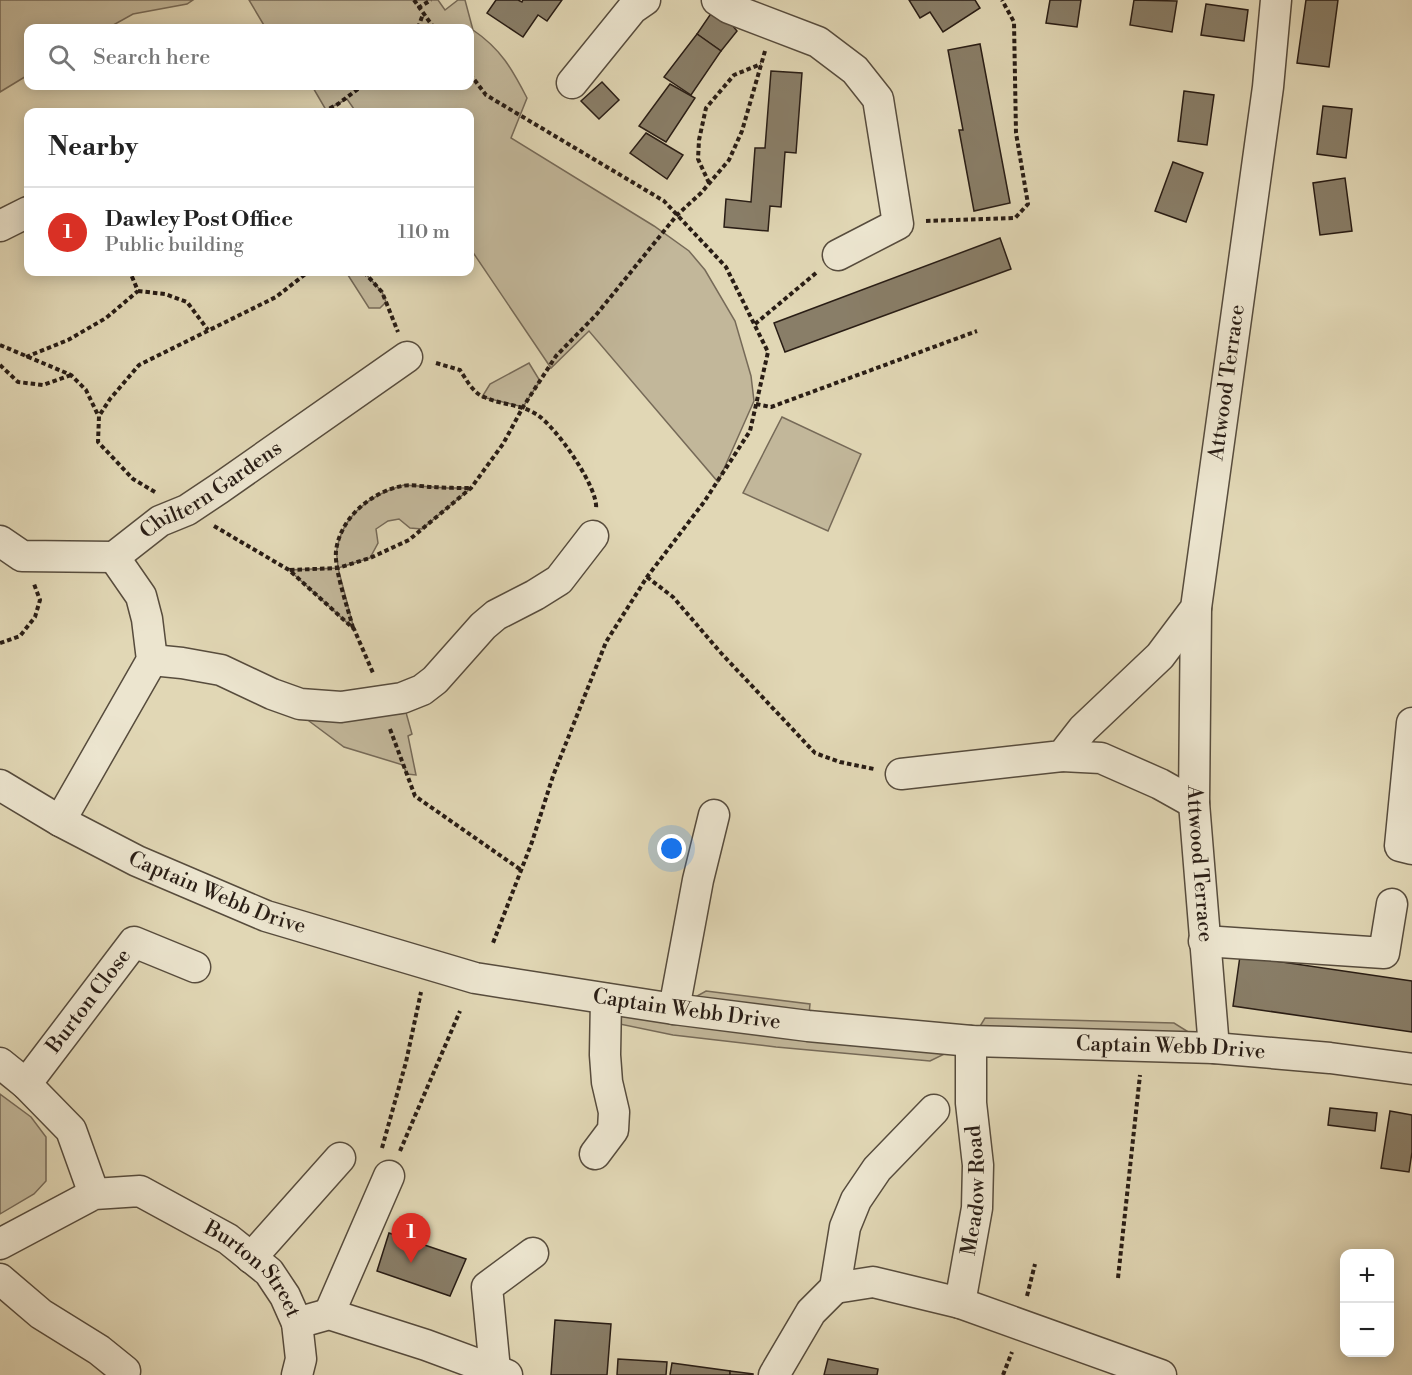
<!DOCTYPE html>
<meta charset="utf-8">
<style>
:root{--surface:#fff;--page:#f2f2f2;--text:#222;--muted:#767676;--line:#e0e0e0;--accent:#d93025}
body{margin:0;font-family:"Libre Bodoni",serif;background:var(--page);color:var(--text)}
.controls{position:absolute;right:18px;bottom:18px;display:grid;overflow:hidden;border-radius:12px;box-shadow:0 3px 15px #0003}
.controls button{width:54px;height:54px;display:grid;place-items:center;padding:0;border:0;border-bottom:2px solid var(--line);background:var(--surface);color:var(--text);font:30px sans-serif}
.you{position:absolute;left:672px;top:849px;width:21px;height:21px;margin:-15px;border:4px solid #fff;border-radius:50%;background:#1a73e8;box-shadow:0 0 0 9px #1a73e833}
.badge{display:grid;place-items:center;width:39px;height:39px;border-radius:50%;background:var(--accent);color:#fff;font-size:20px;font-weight:700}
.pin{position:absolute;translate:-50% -50px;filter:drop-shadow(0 2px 3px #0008)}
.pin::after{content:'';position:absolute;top:32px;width:21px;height:18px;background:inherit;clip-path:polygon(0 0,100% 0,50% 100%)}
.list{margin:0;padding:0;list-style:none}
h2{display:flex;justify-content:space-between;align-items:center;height:78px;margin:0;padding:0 24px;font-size:26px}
h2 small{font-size:20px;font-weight:400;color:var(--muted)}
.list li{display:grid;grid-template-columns:39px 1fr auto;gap:18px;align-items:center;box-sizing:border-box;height:90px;padding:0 24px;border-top:2px solid var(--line)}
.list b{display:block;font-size:22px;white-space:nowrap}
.list p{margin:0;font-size:20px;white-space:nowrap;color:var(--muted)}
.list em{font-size:20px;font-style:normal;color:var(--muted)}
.icon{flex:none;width:33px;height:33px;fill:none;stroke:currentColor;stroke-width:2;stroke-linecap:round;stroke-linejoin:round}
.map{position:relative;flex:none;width:1412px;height:1375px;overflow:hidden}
.search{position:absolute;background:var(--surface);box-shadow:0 3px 15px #0003;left:24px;top:24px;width:450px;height:66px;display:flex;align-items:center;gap:15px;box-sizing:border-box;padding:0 21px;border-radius:12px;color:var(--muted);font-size:22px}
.panel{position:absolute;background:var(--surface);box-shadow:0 3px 15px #0003;left:24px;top:108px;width:450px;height:168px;border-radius:12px}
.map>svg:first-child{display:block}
</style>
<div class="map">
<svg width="1412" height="1375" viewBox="0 0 1412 1375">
<rect width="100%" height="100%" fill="#e1d7b5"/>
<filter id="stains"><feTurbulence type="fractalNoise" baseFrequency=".00333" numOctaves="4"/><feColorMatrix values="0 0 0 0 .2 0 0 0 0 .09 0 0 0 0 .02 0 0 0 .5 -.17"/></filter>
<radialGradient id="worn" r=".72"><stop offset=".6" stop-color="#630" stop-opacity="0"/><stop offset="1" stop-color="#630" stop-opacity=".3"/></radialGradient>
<g fill="#c2b79a" stroke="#766a58" stroke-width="1.5">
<path d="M 0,0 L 193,0 L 187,4 L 133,14 L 108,28 L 28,28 L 28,75 L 0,92 Z"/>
<path d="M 249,0 L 438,0 L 445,10 L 458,0 L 465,0 L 473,30 C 501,49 512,69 527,98 L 511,138 L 654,226 L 689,251 L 705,270 L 735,321 L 751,376 L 754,401 L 718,482 L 589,331 L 551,368 L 470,248 L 470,112 L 356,112 L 347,99 L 326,110 L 312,86 L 470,86 L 470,28 L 270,28 L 265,27 Z"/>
<path d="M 346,272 L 364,272 L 382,292 L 386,302 L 380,308 L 369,308 Z"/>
<path d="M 529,363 L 540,381 L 523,407 L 482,397 L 490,384 Z"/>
<path d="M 782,417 L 861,454 L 828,531 L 743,493 Z"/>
<path d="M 404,485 L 448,488 L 471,488 L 422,529 L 410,528 L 399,519 L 388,521 L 376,529 L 378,543 L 370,558 L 338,568 L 354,629 L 289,570 L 338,568 C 338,562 336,555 337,549 C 343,514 372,494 404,485 Z"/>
<path d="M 402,698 L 412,734 L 408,736 L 416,775 L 407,774 L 403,765 L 344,747 L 309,721 L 311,705 Z"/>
<path d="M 706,991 L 810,1004 L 808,1025 L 971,1041 L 985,1018 L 1174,1023 L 1214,1048 L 971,1041 L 930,1061 L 776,1047 L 673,1035 L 605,1021 L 606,999 L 674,1009 Z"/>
<path d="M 0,1094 L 31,1117 L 46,1137 L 46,1181 L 34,1194 L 0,1214 Z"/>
</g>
<g fill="#897e68" stroke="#291d15" stroke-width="1.5">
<path d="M 496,0 L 518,0 L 522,2 L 523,0 L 562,0 L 547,21 L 538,15 L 523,37 L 487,13 Z"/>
<path d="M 909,0 L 975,0 L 980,8 L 943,32 L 930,12 L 920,18 Z"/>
<path d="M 1050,0 L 1081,0 L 1077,27 L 1046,23 Z"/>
<path d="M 1134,0 L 1177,1 L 1172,32 L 1130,25 Z"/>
<path d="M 1306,0 L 1338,0 L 1329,67 L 1297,63 Z"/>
<path d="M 1206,4 L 1248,10 L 1244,41 L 1201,35 Z"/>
<path d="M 712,12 L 732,25 L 737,31 L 721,51 L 697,34 Z"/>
<path d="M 697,34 L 721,51 L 691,95 L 664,77 Z"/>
<path d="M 980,44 L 1010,203 L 974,211 L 959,130 L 963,130 L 948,50 Z"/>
<path d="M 771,71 L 802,73 L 796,153 L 785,152 L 781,207 L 770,206 L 768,231 L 724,227 L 726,199 L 751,202 L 755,148 L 765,148 Z"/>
<path d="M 602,82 L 619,100 L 599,119 L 581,101 Z"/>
<path d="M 670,84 L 695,98 L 666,142 L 639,126 Z"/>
<path d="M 1184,91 L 1214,95 L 1207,145 L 1178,141 Z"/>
<path d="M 1323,106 L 1352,109 L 1346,158 L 1317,154 Z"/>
<path d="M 646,133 L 683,155 L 667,179 L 630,153 Z"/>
<path d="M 1173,162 L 1203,173 L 1186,222 L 1155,211 Z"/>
<path d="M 1345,178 L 1352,231 L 1320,235 L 1313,183 Z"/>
<path d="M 1000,238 L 1011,269 L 785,352 L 774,323 Z"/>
<path d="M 1240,956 L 1412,981 L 1412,1032 L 1233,1006 Z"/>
<path d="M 1330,1108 L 1377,1113 L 1375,1131 L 1328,1125 Z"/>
<path d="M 1390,1111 L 1412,1115 L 1412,1152 L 1409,1172 L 1381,1168 Z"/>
<path d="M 389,1233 L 466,1259 L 450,1296 L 377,1271 Z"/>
<path d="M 555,1320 L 611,1324 L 607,1375 L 551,1375 Z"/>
<path d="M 618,1359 L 667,1362 L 666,1375 L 617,1375 Z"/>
<path d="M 828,1359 L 878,1369 L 877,1375 L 824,1375 Z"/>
<path d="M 672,1363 L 730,1371 L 730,1375 L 670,1375 Z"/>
<path d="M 730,1371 L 753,1374 L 753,1375 L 730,1375 Z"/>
</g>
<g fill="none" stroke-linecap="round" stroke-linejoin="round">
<defs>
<g id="minor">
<path d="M 717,0 L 729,8 L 818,42 L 855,70 L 878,99 L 898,224 L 838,255"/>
<path d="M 572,83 L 632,9 L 645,0"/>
<path d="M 0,226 L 28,212"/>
<path id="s1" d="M 0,541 L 22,556 L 114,557 L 160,521 L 187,510 L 220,488 L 407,357"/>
<path id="s2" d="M 1196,608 L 1194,803 L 1214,1048"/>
<path d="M 152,660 L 182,663 L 221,670 L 272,694 L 300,704 L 341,707 L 402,698 L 422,690 L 435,680 L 483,626 L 496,615 L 535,595 L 559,580 L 593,536"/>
<path d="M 1412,723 L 1400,846 L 1412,849"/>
<path d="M 1062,756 L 1101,758 L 1160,784 L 1194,803"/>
<path id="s3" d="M 901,774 L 1062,756 L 1083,729 L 1160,656 L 1196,608 L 1268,87 L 1276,0"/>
<path id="s4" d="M 0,785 L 60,821 L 137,861 L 266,916 L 475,978 L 674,1009 L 808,1026 L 971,1041 L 1214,1048 L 1330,1058 L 1412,1069"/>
<path d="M 60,821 L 152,660 L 147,619 L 141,596 L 114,557"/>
<path d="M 1204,941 L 1384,953 L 1392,904"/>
<path d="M 674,1009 L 698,880 L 714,815"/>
<path d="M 0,1063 L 26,1084 L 71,1130 L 94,1194"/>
<path id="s5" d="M 26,1084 L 134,942 L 195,967"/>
<path d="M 595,1154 L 613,1130 L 614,1112 L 607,1082 L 605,1055 L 606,999"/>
<path id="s6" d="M 0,1244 L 94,1194 L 140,1191 L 228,1239 L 269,1272 L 285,1296 L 297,1323 L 329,1314 L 426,1345 L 507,1375"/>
<path d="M 251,1258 L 340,1158"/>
<path d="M 0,1279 L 41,1314 L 99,1350 L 125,1371"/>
<path d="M 835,1288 L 873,1282 L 960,1303 L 1161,1375"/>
<path id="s7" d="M 960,1303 L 977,1208 L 978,1165 L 971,1103 L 971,1041"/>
<path d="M 329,1314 L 389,1176"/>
<path d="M 297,1323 L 301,1359 L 297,1375"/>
<path d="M 495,1370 L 487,1287 L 533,1253"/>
<path d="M 774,1375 L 811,1312 L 835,1288 L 845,1227 L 856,1200 L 877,1169 L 934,1110"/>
</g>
</defs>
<use href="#minor" stroke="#574c3d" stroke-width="33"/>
<g stroke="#291d15" stroke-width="4" stroke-dasharray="4.5 3" stroke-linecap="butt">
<path d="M 414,0 L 434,28"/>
<path d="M 418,8 L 431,0"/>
<path d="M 418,28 L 423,14"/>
<path d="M 470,74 L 486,95 L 664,201 L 726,267 L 768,352 L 750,431 L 704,502 L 647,577 L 606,642 L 553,776 L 532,842 L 493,943"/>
<path d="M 323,112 L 338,104 L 362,86"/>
<path d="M 709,183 L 698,159 L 699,140 L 706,108 L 734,75 L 761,64"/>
<path d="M 926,221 L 1015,218 L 1028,204 L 1016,133 L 1014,22 L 1002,0"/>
<path d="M 364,272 L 382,292 L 398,332"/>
<path d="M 138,291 L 165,294 L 187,302 L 208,330"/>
<path d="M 755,324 L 816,273"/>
<path d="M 0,345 L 71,375 L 86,390 L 98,415"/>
<path d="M 26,357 L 68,340 L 106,318 L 138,291 L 130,272"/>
<path d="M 436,363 L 460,370 C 466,379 473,393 484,397 C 501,405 520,404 536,414 C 555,425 599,488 596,509"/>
<path d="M 0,365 L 18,382 L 43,385 L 71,375"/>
<path d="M 756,404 L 771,407 L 977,331"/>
<path d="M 155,492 L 133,479 L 98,442 L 99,416 L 110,399 L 139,365 L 276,297 L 308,272"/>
<path d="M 214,526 L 289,570 L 354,629 L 373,673"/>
<path d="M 290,570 L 338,568 L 370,558 L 409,540 L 471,488 L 503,444 L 523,407 L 556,356 L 596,315 L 677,215 L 701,193 L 729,160 L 742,131 L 765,51"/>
<path d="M 647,577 L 673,597 L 721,653 L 815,753 L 840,762 L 874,769"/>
<path d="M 353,628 C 348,608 334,570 336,551 C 340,518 371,492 402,486 C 412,484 424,487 434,487 C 446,488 459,488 471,488"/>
<path d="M 0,643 L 20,636 L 35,617 L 40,600 L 34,584"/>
<path d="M 390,729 L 415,796 L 521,870"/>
<path d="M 382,1148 L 406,1062 L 421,992"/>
<path d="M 400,1151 L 460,1011"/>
<path d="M 1118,1278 L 1140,1075"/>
<path d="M 1027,1296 L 1035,1264"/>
<path d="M 1003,1375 L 1012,1352"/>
</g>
<use href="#minor" stroke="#ece5cf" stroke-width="30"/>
</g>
<g text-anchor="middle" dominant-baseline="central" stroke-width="6" stroke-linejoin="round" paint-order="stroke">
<g font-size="21" fill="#291d15" stroke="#ece5cf">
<text stroke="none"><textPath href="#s3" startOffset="590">Attwood Terrace</textPath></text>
<text stroke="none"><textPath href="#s1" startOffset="237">Chiltern Gardens</textPath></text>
<text stroke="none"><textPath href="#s2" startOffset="256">Attwood Terrace</textPath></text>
<text stroke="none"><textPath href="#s4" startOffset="243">Captain Webb Drive</textPath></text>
<text stroke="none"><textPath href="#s5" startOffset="104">Burton Close</textPath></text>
<text stroke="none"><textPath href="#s4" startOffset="729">Captain Webb Drive</textPath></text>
<text stroke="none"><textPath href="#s4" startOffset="1215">Captain Webb Drive</textPath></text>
<text stroke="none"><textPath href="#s7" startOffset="114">Meadow Road</textPath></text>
<text stroke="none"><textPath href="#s6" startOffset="292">Burton Street</textPath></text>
</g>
</g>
<rect width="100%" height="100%" filter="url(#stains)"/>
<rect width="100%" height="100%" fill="url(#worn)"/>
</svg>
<div class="controls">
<button>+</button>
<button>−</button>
</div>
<div class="you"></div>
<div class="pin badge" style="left:411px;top:1263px">1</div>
<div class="search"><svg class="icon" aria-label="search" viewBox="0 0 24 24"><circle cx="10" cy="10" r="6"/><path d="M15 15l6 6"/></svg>Search here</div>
<section class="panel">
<h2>Nearby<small></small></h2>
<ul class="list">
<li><span class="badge">1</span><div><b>Dawley Post Office</b><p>Public building</p></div><em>110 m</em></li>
</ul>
</section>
</div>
